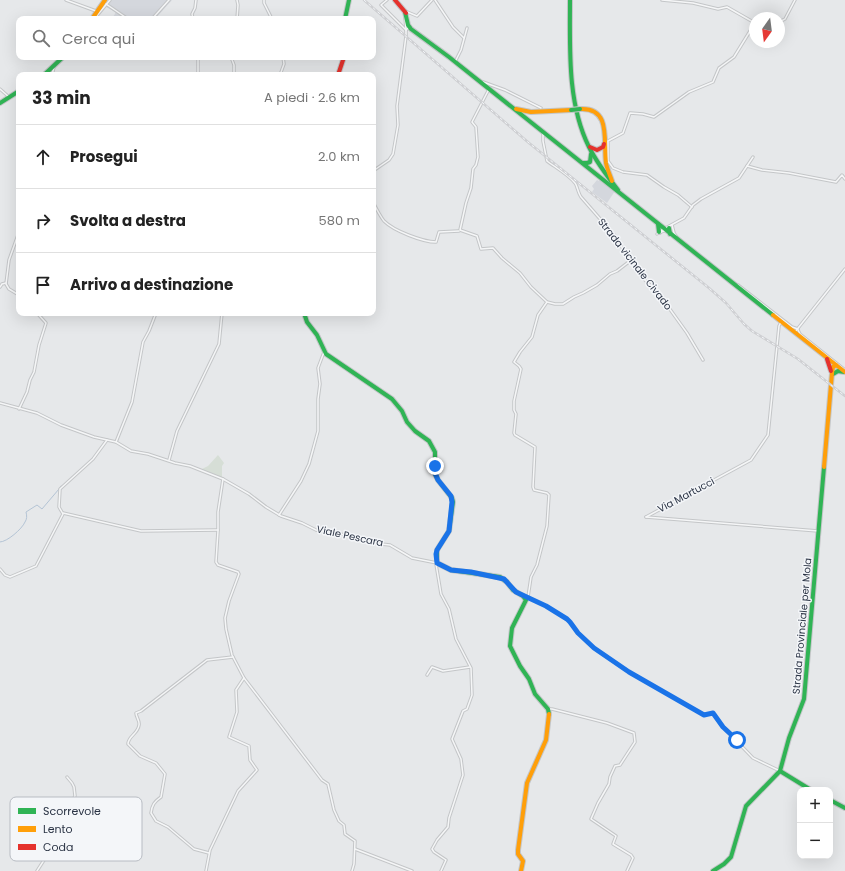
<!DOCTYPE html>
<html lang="it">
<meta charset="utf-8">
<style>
:root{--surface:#fff;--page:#f6f6f6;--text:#222;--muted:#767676;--line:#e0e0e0}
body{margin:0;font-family:Poppins,sans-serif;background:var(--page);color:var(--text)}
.controls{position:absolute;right:12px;bottom:12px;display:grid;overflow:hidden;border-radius:8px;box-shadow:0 4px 16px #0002}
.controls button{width:36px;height:36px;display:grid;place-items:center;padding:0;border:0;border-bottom:1px solid var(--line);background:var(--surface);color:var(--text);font:20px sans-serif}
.compass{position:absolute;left:749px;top:12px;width:36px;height:36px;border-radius:50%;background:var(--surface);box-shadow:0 4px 16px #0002;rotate:194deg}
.stop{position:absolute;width:12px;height:12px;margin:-9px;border:3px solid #1a73e8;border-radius:50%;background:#fff}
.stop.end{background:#1a73e8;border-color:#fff;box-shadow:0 1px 4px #0008}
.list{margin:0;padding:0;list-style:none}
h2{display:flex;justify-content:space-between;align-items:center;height:52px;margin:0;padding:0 16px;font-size:17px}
h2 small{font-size:13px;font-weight:400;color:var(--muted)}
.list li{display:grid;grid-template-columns:26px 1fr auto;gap:12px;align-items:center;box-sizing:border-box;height:64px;padding:0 16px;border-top:1px solid var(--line)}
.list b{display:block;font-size:15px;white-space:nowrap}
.list em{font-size:13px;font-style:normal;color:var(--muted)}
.icon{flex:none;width:22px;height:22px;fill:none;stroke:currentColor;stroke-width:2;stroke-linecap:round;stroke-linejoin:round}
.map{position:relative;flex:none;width:845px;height:871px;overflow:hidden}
.search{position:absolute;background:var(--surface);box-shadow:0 4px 16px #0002;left:16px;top:16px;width:360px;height:44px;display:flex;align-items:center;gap:10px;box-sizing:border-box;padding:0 14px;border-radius:8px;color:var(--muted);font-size:15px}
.panel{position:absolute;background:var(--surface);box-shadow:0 4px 16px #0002;left:16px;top:72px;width:360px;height:244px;border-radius:8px}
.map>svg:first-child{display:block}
</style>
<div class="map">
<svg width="845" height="871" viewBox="0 0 845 871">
<rect width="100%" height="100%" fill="#e6e8ea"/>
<g fill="#d4d7dd">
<path d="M 108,0 L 172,0 L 155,19 L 112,19 L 116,12 L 106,7 L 104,4 Z"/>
<path d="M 601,179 L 615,191 L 607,203 L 592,192 L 594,189 L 592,186 L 597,180 L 599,181 Z"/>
</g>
<path fill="#d6ded6" d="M 218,455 L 224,463 L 222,466 L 222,477 L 221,477 L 200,470 L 208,466 Z"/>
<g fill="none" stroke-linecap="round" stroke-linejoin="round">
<g stroke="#b4c4d5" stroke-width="1">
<path d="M 59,489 L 61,486"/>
<path d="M 0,542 C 7,542 22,529 25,522 C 27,519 27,516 26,512 L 37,505 L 42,509 L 59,489"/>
</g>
<defs>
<g id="street">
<path d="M 66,0 L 96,11"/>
<path d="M 237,0 L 238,5 L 237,19"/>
<path d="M 264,0 L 264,3 L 272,19"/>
<path d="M 387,0 L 381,5 L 406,30"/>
<path d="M 435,0 L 453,27 L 464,38"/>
<path d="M 662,0 L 693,3 L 718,9 L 727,7 L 755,23"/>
<path d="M 106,4 L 128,19"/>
<path d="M 405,11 L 417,16 L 432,0"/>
<path d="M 405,16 L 406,30"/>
<path d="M 94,19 L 110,0"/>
<path d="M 152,19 L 169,0"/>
<path d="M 193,19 L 192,14 L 195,8 L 196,0"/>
<path d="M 779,22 L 785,19 L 795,0"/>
<path d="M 231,57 L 234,65 L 234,75"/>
<path d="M 455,62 L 461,50 L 467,28"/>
<path d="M 52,75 L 54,67"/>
<path d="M 198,75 L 198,57"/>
<path d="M 280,75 L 284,64 L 283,57"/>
<path d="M 483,82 L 505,90 L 541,108"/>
<path d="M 0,89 L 9,97"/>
<path d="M 489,89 L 472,122 L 476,127 L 478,157 L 476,165 L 473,169 L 471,188 L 466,203 L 460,230 L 477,236 L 481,249 L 493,248 L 502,258 L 520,273 L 531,287 L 547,302 L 555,304 L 563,304 L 574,297 L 583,293 L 597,285 L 610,274 L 617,271 L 630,261"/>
<path d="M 543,133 L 543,141 L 547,161 C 555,167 569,175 575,183 C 577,185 578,193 581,197 L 615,236 L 628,257 L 641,276 L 659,294 L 687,333 L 703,360"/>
<path d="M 747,166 L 762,170 L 789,173 L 836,182 L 842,175 L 845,179"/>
<path d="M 373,171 L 389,160 L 393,154 L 398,125 L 397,106 L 406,36 L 406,30 L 409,27"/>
<path d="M 373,202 C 376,208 380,216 384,221 C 394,231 423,242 436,242 L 439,232 L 459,231"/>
<path d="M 692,207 L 678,195 L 664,187 L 647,175 L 623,172 L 613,168 L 608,161 L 608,141 L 623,133 L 630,113 L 643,114 L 654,117 L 689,92 L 713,82 L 719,68 L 734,57 L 755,23"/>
<path d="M 672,225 L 674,233 L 676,236"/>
<path d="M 19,232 L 9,260 L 6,284 L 9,289 L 19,295"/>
<path d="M 659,233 L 666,230"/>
<path d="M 657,234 L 662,230 L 684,218 L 693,205 L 701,199 L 739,178 L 753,157"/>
<path d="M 738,285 L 792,327 L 798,329"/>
<path d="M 0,287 L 2,284 L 6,283"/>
<path d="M 798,330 L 800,334 L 845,370"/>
<path d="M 795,332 L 845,269"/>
<path d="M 0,403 L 37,413 L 61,425 L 94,437 L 116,442 L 131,451 L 148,454 L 175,463 L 190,466 L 223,479 L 249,494 L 266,507 L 281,516 L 302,523 L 316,530 L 358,537 L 372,543 L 390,545 L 412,558 L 437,563"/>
<path d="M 19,409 L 27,392 L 30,380 L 34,372 L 39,345 L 46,323 L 37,313"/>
<path d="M 116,442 L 132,402 L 143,342 L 149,331 L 156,313"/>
<path d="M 169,460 L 177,431 L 219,344 L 222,313"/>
<path d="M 223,479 L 218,512 L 218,531 L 216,562 L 218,565 L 238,572 L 239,574 L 229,601 L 225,618 L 226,629 L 232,655 L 244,678 L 322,780 L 328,784 L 334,810 L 339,821 L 344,825 L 345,834 L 355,841 L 354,864 L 352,871"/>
<path d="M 63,513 L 141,531 L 218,530"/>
<path d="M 279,515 L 301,481 L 309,464 L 318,431 L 318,399 L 320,384 L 318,368 L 324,352"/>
<path d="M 646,517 L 751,460 L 768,435 L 779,326 L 781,322"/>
<path d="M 646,517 L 818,531"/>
<path d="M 436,564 L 441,594 L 449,609 L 456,639 L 471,668 L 472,695 L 467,709 L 463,711 L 452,739 L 461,759 L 463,775 L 449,818 L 448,827 L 437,840 L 432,849 L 434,852 L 446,860 L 441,871"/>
<path d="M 0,569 L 5,575 L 10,577 L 36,566 L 63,514 L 59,507 L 60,489 L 93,459 L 107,440"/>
<path d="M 527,597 L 546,606 L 567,619 L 570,622 L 578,633 L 594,648 L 629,672 L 704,715 L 713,713 L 722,726 L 753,758 L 780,771"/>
<path d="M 528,597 L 531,577 L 537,565 L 547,526 L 549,495 L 547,493 L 534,490 L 533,487 L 535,447 L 515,435 L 514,433 L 516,414 L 514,410 L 514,401 L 521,369 L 519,366 L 514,362 L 520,352 L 532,337 L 538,315 L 547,302"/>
<path d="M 427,675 L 432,667 L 443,671 L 470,667"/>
<path d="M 549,709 L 552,709 L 607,723 L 634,733 L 635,742 L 620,765 L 615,766 L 610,777 L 609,784 L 598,803 L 591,819 L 616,836 L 613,844 L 631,855 L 633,858 L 627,871"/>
<path d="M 355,849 L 412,871"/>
<path d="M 209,853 L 194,849 L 168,827 L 156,821 L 151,813 C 152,805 154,802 161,797 L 165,774 L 156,763 L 140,756 L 128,744 C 128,736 138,734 139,725 C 140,721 136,717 136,713 L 141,711 L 207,660 L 233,657"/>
<path d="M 37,871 L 55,843 L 59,824 L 75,796 L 74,787 L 72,783 L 67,777"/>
<path d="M 206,871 L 210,850 L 238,791 L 257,770 L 250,760 L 249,746 L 229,737 L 237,712 L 236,690 L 244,678"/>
</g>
<g id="fast">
<path d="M 570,0 C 570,48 567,103 589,147 C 597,163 607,176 618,190"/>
<path d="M 405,12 L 408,25 L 411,29 L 449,57 L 773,315"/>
<path d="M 345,19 L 349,0"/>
<path d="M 44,75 L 63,57"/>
<path d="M 0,103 L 19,91"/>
<path d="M 583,163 L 587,163 L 590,162 L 591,154"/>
<path d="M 658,224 L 659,232"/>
<path d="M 669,228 L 670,234"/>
<path d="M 304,313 L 307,322 L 317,335 L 326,354 L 392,399 L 402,411 L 407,422 L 415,431 L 429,441 L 435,452 L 435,474 L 438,480 L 452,498 L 453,502 L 449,531 L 437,550 L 437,563 L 451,570 L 500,577 L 507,582 L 513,590 L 523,596 L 526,600 L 512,628 L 510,646 L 520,666 L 529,679 L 535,694 L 548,709 L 549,714"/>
<path d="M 833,374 L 838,371 L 844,372"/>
<path d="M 780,771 L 811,790"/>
<path d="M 830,800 L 845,808"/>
<path d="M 713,871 L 724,864 L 731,857 L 746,806 L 780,771 L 789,738 L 804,699 L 824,467"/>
</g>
<g id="slow">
<path d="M 92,19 L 105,0"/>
<path d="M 516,109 L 531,112 L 571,110"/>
<path d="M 580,109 C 612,107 603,142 606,163 C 607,169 610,175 612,181"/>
<path d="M 773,315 L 845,372"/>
<path d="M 824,467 L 832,373 L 833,367 L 836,365"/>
<path d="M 521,871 L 523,861 L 518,854 L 518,850 L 527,783 L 546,740 L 549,714"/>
</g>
<g id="jam">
<path d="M 395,0 L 406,13"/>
<path d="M 338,75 L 344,57"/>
<path d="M 590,147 L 597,150 L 603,147 L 604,144"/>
<path d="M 827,359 L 831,371"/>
</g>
</defs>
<use href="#street" stroke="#c4c6c8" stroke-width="3.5"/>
<use href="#fast" stroke="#c4c6c8" stroke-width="6"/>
<use href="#slow" stroke="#c4c6c8" stroke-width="6"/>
<use href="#jam" stroke="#c4c6c8" stroke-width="6"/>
<use href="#street" stroke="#f5f6f7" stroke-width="1.5"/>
<use href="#fast" stroke="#30b455" stroke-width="4"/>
<use href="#slow" stroke="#ff9f0a" stroke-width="4"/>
<use href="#jam" stroke="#e5322d" stroke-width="4"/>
<defs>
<path id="rail" d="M 364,0 L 529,143 L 709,288 L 726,303 L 744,324 L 752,331 L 798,359 L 845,396"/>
</defs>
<use href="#rail" stroke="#cecfd2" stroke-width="2.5"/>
<use href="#rail" stroke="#f4f6f9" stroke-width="1" stroke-dasharray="3" stroke-linecap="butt"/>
<defs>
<path id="fast-bridge" d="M 571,110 L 580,109"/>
</defs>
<use href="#fast-bridge" stroke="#c4c6c8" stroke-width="6" stroke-linecap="butt"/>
<use href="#fast-bridge" stroke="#30b455" stroke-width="4"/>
</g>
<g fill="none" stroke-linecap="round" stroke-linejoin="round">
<path stroke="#1a73e8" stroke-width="5" d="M 435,466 L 435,473 L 438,480 L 451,496 L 452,502 L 449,531 L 437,550 L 436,554 L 437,563 L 451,570 L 471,572 L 504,579 L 516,592 L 546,606 L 567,619 L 570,622 L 578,633 L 594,648 L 629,672 L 704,715 L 713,713 L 723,727 L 737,740"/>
</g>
<g text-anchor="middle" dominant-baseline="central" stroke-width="3" stroke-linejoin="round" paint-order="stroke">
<g font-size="10" fill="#2b3445" stroke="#f4f6f9">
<text transform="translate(635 264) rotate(52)">Strada vicinale Civado</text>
<text transform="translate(686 495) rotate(-28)">Via Martucci</text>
<text transform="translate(350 536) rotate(12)">Viale Pescara</text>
<text transform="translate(802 626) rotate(-85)">Strada Provinciale per Mola</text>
</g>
</g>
<rect x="10" y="797" width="132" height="64" rx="6" fill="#f4f6f9" stroke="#b8bcc3" stroke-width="1"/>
<rect x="18" y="808" width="18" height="6" fill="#30b455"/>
<rect x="18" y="826" width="18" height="6" fill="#ff9f0a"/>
<rect x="18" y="844" width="18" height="6" fill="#e5322d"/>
<g font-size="11" fill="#2b3445">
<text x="43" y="815">Scorrevole</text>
<text x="43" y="833">Lento</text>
<text x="43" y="851">Coda</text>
</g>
</svg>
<div class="controls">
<button>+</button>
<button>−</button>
</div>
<svg class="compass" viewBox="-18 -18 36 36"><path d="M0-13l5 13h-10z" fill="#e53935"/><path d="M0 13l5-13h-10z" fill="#767676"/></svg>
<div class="stop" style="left:737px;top:740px"></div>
<div class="stop end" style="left:435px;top:466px"></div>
<div class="search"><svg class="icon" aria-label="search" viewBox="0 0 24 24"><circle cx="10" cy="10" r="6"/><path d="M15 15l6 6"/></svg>Cerca qui</div>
<section class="panel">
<h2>33 min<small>A piedi · 2.6 km</small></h2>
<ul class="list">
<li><svg class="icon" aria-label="ahead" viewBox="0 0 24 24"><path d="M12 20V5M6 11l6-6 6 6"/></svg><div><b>Prosegui</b></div><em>2.0 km</em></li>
<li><svg class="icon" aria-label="right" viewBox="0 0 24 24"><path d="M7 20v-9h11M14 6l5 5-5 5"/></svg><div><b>Svolta a destra</b></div><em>580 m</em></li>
<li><svg class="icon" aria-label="arrive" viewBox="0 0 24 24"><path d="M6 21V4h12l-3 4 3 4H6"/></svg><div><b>Arrivo a destinazione</b></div></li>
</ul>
</section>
</div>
